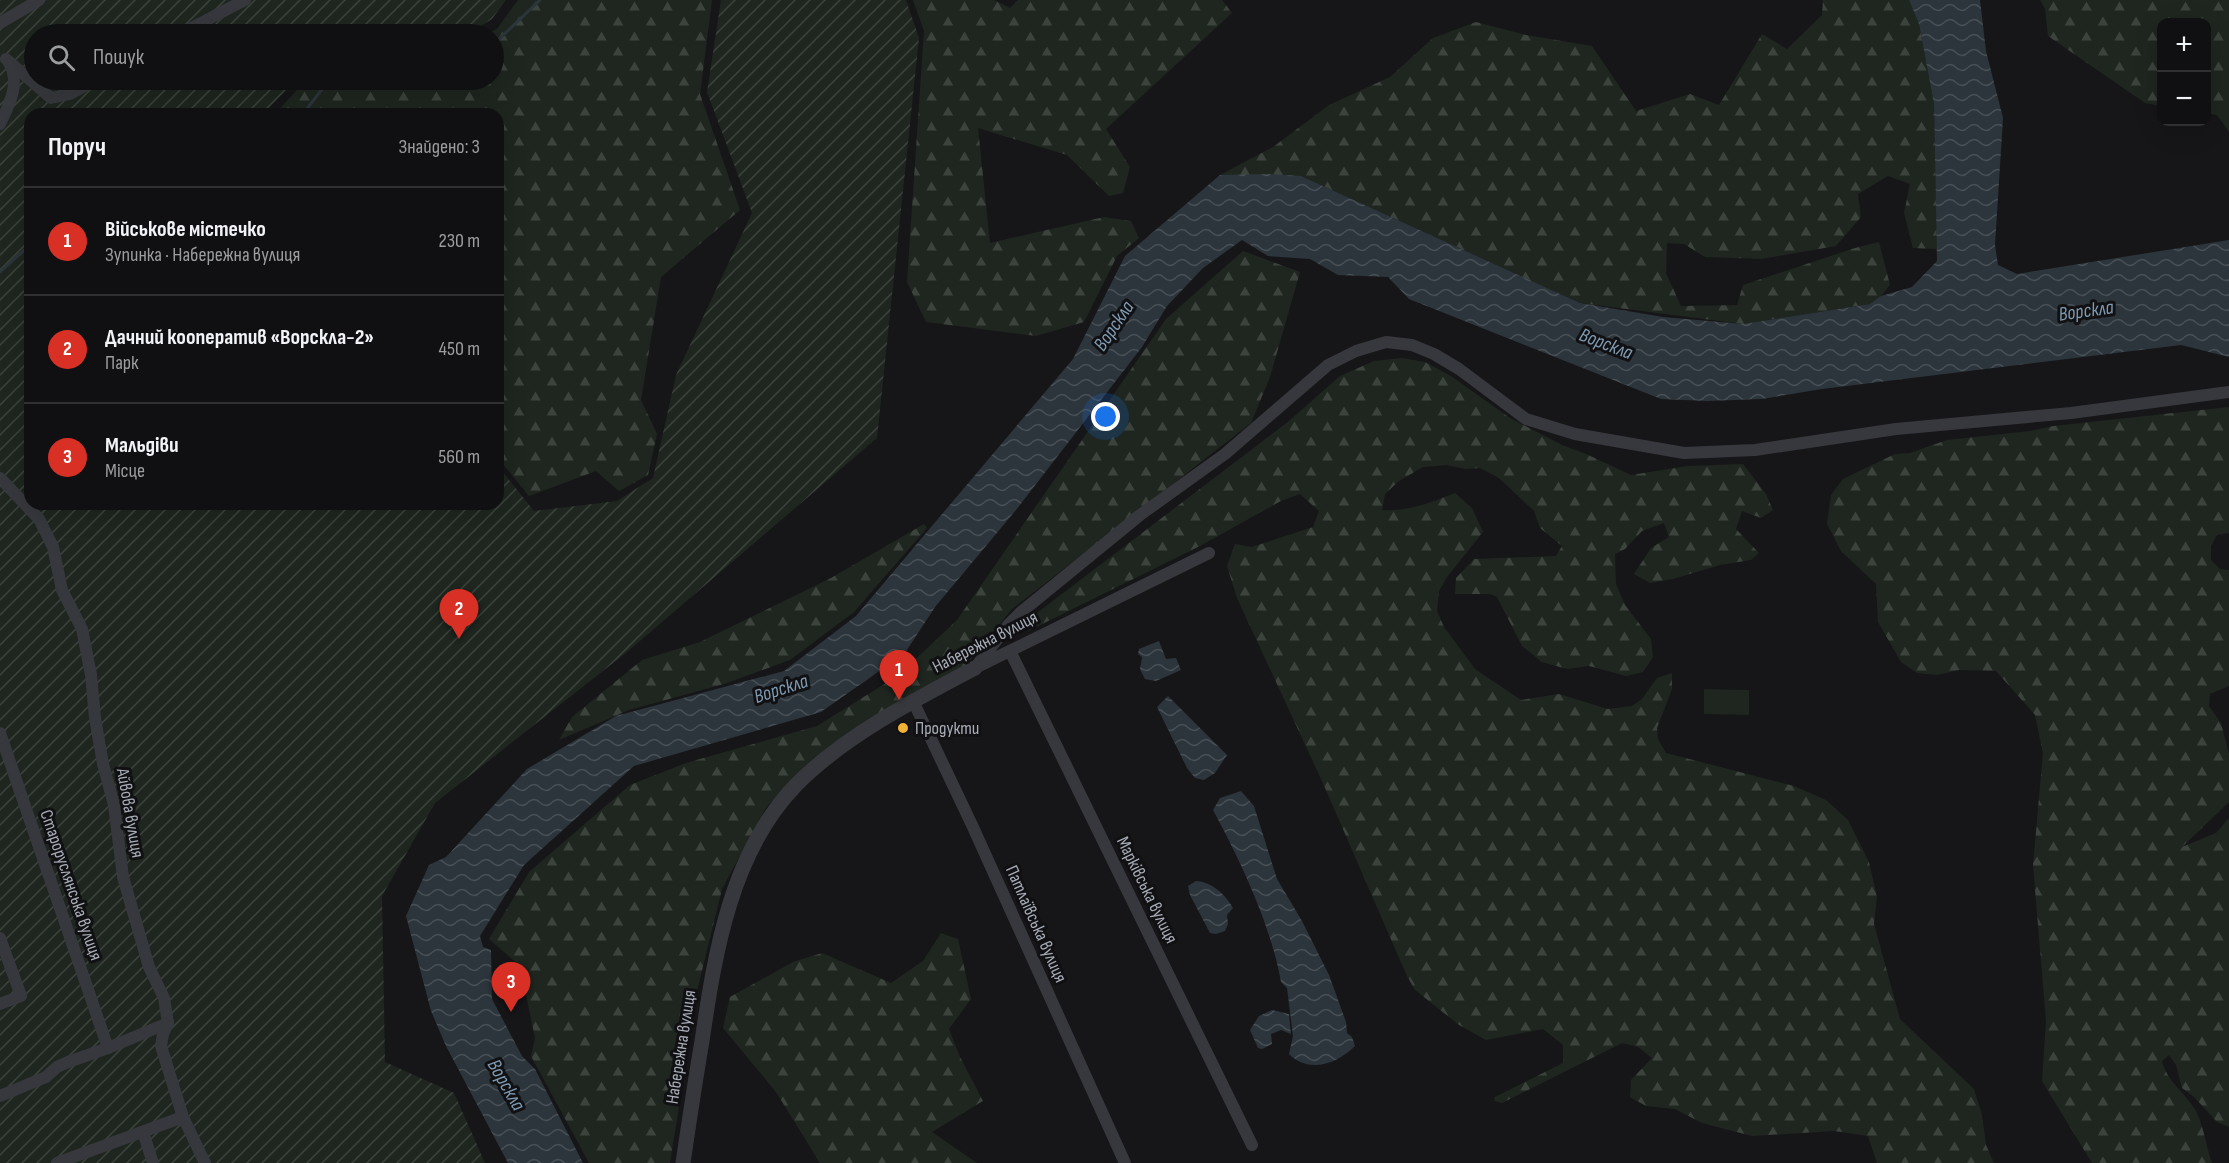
<!DOCTYPE html>
<html lang="uk">
<meta charset="utf-8">
<style>
:root{--surface:#101012;--page:#1e1e20;--text:#f1f3f6;--muted:#9c9d9f;--line:#303032;--accent:#d93025}
body{margin:0;font-family:"Sofia Sans Condensed",sans-serif;background:var(--page);color:var(--text)}
.controls{position:absolute;right:18px;top:18px;display:grid;overflow:hidden;border-radius:12px;box-shadow:0 6px 24px #0002}
.controls button{width:54px;height:54px;display:grid;place-items:center;padding:0;border:0;border-bottom:2px solid var(--line);background:var(--surface);color:var(--text);font:30px sans-serif}
.you{position:absolute;left:1106px;top:417px;width:21px;height:21px;margin:-15px;border:4px solid #fff;border-radius:50%;background:#1a73e8;box-shadow:0 0 0 9px #1a73e833}
.badge{display:grid;place-items:center;width:39px;height:39px;border-radius:50%;background:var(--accent);color:#fff;font-size:20px;font-weight:700}
.pin{position:absolute;translate:-50% -50px;filter:drop-shadow(0 2px 3px #0008)}
.pin::after{content:'';position:absolute;top:32px;width:21px;height:18px;background:inherit;clip-path:polygon(0 0,100% 0,50% 100%)}
.list{margin:0;padding:0;list-style:none}
h2{display:flex;justify-content:space-between;align-items:center;height:78px;margin:0;padding:0 24px;font-size:26px}
h2 small{font-size:20px;font-weight:400;color:var(--muted)}
.list li{display:grid;grid-template-columns:39px 1fr auto;gap:18px;align-items:center;box-sizing:border-box;height:108px;padding:0 24px;border-top:2px solid var(--line)}
.list b{display:block;font-size:22px;white-space:nowrap}
.list p{margin:0;font-size:20px;white-space:nowrap;color:var(--muted)}
.list em{font-size:20px;font-style:normal;color:var(--muted)}
.icon{flex:none;width:33px;height:33px;fill:none;stroke:currentColor;stroke-width:2;stroke-linecap:round;stroke-linejoin:round}
.map{position:relative;flex:none;width:2229px;height:1163px;overflow:hidden}
.search{position:absolute;background:var(--surface);box-shadow:0 6px 24px #0002;left:24px;top:24px;width:480px;height:66px;display:flex;align-items:center;gap:15px;box-sizing:border-box;padding:0 21px;border-radius:33px;color:var(--muted);font-size:22px}
.panel{position:absolute;background:var(--surface);box-shadow:0 6px 24px #0002;left:24px;top:108px;width:480px;height:402px;border-radius:18px}
.map>svg:first-child{display:block}
</style>
<div class="map">
<svg width="2229" height="1163" viewBox="0 0 2229 1163">
<defs>
<pattern id="forest-firs" width="22" height="20" patternUnits="userSpaceOnUse" patternTransform="scale(1.5)"><rect width="22" height="20" fill="#1e261f"/><path d="M5 1l3.5 6h-7zM16 11l3.5 6h-7z" fill="#3c433d"/></pattern>
<pattern id="garden-furrows" width="10" height="10" patternUnits="userSpaceOnUse" patternTransform="scale(1.5)"><rect width="10" height="10" fill="#1e261f"/><path d="M-1 1l2-2M0 10L10 0M9 11l2-2" fill="none" stroke="#3c433d"/></pattern>
<pattern id="water-waves" width="16" height="10" patternUnits="userSpaceOnUse" patternTransform="scale(1.5)"><rect width="16" height="10" fill="#2c353c"/><path d="M0 5q4-4 8 0t8 0" fill="none" stroke="#485056"/></pattern>
</defs>
<rect width="100%" height="100%" fill="#161618"/>
<path fill="#1e261f" d="M 1704,689 L 1749,690 L 1749,715 L 1704,714 Z"/>
<g fill="url(#forest-firs)">
<path d="M 518,0 L 712,0 L 700,94 L 740,210 L 661,277 L 641,400 L 657,434 L 648,475 L 619,491 L 596,471 L 529,496 L 498,458 L 498,114 L 275,114 L 306,80 L 494,80 L 494,34 L 486,34 L 497,29 Z"/>
<path d="M 913,0 L 994,0 L 1010,8 L 1018,0 L 1222,0 L 1232,13 L 1106,129 L 1130,167 L 1123,193 L 1109,196 L 1067,155 L 978,128 L 990,243 L 1104,217 L 1131,221 L 1139,238 L 1117,256 L 1084,322 L 1036,336 L 926,322 L 907,282 L 924,31 Z"/>
<path d="M 1823,0 L 1909,0 L 1919,24 L 1934,104 L 1937,249 L 1913,248 L 1904,213 L 1910,184 L 1888,176 L 1858,194 L 1861,217 L 1836,246 L 1761,259 L 1705,257 L 1684,244 L 1667,243 L 1666,273 L 1681,306 L 1737,305 L 1743,285 L 1855,248 L 1879,242 L 1890,285 L 1881,296 L 1870,304 L 1743,324 L 1580,303 L 1301,176 L 1220,175 L 1273,147 L 1329,105 L 1390,77 L 1433,38 L 1476,22 L 1526,35 L 1592,46 L 1636,111 L 1690,94 L 1719,105 L 1762,34 L 1787,49 L 1822,15 Z"/>
<path d="M 2040,0 L 2229,0 L 2229,132 L 2217,115 L 2207,113 L 2206,22 L 2162,22 L 2161,106 L 2145,103 L 2048,36 L 2045,9 Z"/>
<path d="M 1243,251 L 1300,272 L 1270,377 L 1251,423 L 1012,609 L 966,665 L 807,767 L 767,806 L 722,889 L 697,991 L 670,1163 L 589,1163 L 531,1056 L 535,1038 L 520,966 L 489,939 L 529,872 L 630,785 L 686,763 L 817,726 L 899,675 L 957,620 L 1166,319 Z"/>
<path d="M 1402,358 L 1425,362 L 1451,376 L 1510,418 L 1562,445 L 1586,454 L 1631,475 L 1688,466 L 1743,464 L 1766,494 L 1773,510 L 1761,518 L 1742,511 L 1736,529 L 1759,553 L 1751,560 L 1720,565 L 1673,579 L 1650,583 L 1634,574 L 1651,548 L 1669,537 L 1664,523 L 1642,531 L 1625,549 L 1615,554 L 1616,584 L 1625,605 L 1651,639 L 1653,657 L 1643,672 L 1626,676 L 1589,666 L 1567,669 L 1542,662 L 1522,646 L 1497,597 L 1490,594 L 1455,594 L 1456,578 L 1474,559 L 1556,556 L 1562,546 L 1540,528 L 1534,511 L 1499,478 L 1480,468 L 1465,469 L 1447,465 L 1423,467 L 1399,481 L 1385,494 L 1382,510 C 1406,512 1433,502 1455,493 L 1472,508 L 1483,532 L 1447,577 L 1439,591 L 1437,611 L 1444,627 L 1475,669 L 1521,700 L 1559,694 L 1608,709 L 1632,706 L 1642,699 L 1657,678 L 1672,673 L 1672,689 L 1657,728 L 1658,739 L 1666,753 L 1794,786 L 1826,800 L 1848,820 L 1869,862 L 1877,897 L 1874,924 L 1900,1019 L 1974,1089 L 1982,1115 L 1986,1145 L 1994,1163 L 1877,1163 L 1868,1136 L 1834,1131 L 1752,1136 L 1702,1123 L 1675,1109 L 1646,1106 L 1630,1097 L 1631,1080 L 1652,1058 L 1638,1047 L 1622,1043 L 1502,1103 L 1494,1101 L 1495,1097 L 1563,1063 L 1563,1045 L 1543,1029 L 1486,1040 L 1459,1025 L 1415,990 L 1407,976 L 1322,781 L 1237,598 L 1227,566 L 1235,544 L 1252,547 L 1313,527 L 1319,511 L 1300,494 L 1281,501 L 1200,546 L 1028,631 L 1037,613 L 1289,421 L 1340,376 L 1374,361 Z"/>
<path d="M 2229,407 L 2229,533 L 2217,535 L 2211,546 L 2211,560 L 2220,569 L 2229,570 L 2229,686 L 2210,694 L 2209,706 L 2221,723 L 2229,754 L 2229,802 L 2182,847 L 2216,833 L 2229,818 L 2229,1127 L 2217,1122 L 2194,1097 L 2182,1088 L 2176,1065 L 2169,1055 L 2162,1061 C 2167,1081 2183,1091 2194,1108 C 2203,1121 2206,1147 2212,1163 L 2092,1163 L 2042,1081 L 2046,1021 L 2033,865 L 2043,753 L 2035,715 L 1996,671 L 1959,670 L 1937,675 L 1917,673 L 1901,662 L 1878,622 L 1876,584 L 1841,551 L 1827,524 L 1831,495 L 1843,479 L 1895,454 L 1910,453 L 1947,440 L 2030,431 L 2053,426 Z"/>
<path d="M 924,524 L 927,528 L 854,612 L 790,660 L 724,684 L 629,710 L 559,740 L 572,717 L 642,660 L 700,642 L 831,578 Z"/>
<path d="M 941,933 L 958,939 L 971,999 L 949,1029 L 960,1057 L 983,1101 L 932,1132 L 977,1163 L 820,1163 L 776,1092 L 723,1028 L 730,997 L 793,962 L 822,953 L 891,983 L 923,961 Z"/>
</g>
<path fill="url(#garden-furrows)" d="M 0,0 L 506,0 L 492,19 L 468,34 L 34,34 L 34,80 L 296,80 L 263,114 L 30,114 L 30,504 L 498,504 L 498,466 L 534,511 L 617,501 L 653,478 L 676,375 L 752,213 L 707,92 L 721,0 L 906,0 L 919,38 L 877,438 L 627,652 L 435,803 L 382,896 L 385,1062 L 454,1093 L 485,1163 L 0,1163 Z"/>
<g fill="url(#water-waves)">
<path d="M 1909,0 L 1980,0 L 1986,51 L 2003,118 L 1995,245 L 1998,265 L 2017,274 L 2229,240 L 2229,357 L 2181,345 L 1822,389 L 1762,399 L 1707,401 L 1661,399 L 1409,299 L 1388,277 L 1338,275 L 1310,259 L 1268,256 L 1242,240 L 1203,268 L 1167,306 L 1142,347 L 1016,510 L 935,607 L 905,653 L 821,712 L 634,766 L 524,865 L 480,936 L 483,947 L 491,950 L 492,999 L 522,1056 L 535,1069 L 583,1163 L 508,1163 L 446,1046 L 431,1011 L 406,916 L 429,865 L 446,857 L 527,769 L 616,716 L 784,671 L 856,616 L 1073,359 L 1125,256 L 1220,175 L 1270,174 L 1301,176 L 1580,303 L 1663,317 L 1743,324 L 1870,304 L 1881,296 L 1912,287 L 1937,261 L 1934,104 L 1919,24 Z"/>
<path d="M 1159,641 L 1166,659 L 1176,658 L 1181,670 L 1156,681 L 1145,679 L 1140,669 L 1142,657 L 1138,654 L 1139,649 Z"/>
<path d="M 1168,696 L 1227,755 L 1215,773 L 1204,780 L 1195,778 L 1187,768 L 1157,707 Z"/>
<path d="M 1241,791 L 1254,806 L 1277,879 L 1302,921 L 1329,975 L 1346,1022 L 1347,1033 L 1352,1037 L 1355,1046 C 1337,1064 1309,1074 1289,1054 L 1293,1036 L 1287,988 L 1281,982 C 1271,925 1240,860 1213,810 L 1220,798 Z"/>
<path d="M 1196,881 C 1212,882 1225,894 1233,908 L 1227,915 L 1228,924 L 1225,931 L 1216,934 L 1210,933 L 1190,895 L 1188,886 Z"/>
<path d="M 1272,1010 L 1289,1014 L 1291,1034 L 1281,1030 L 1271,1034 L 1272,1044 L 1262,1049 L 1258,1048 L 1250,1030 L 1259,1016 Z"/>
</g>
<g fill="none" stroke-linecap="round" stroke-linejoin="round">
<g stroke="#2c353c" stroke-width="3">
<path d="M 494,44 L 540,0"/>
<path d="M 303,114 L 329,80"/>
<path d="M 0,272 L 30,245"/>
</g>
<g stroke="#37383d" stroke-width="12">
<path d="M 0,23 L 39,0"/>
<path d="M 180,34 L 245,0"/>
<path d="M 6,59 L 51,98 L 70,94 L 96,80"/>
<path d="M 0,124 C 9,105 21,83 9,63"/>
<path d="M 0,478 L 39,519 L 53,547 L 62,590 L 82,629 L 91,675 L 95,718 L 103,764 L 114,805 L 123,877 L 149,967 L 164,998 L 168,1023 L 163,1034 L 161,1046 L 183,1117 L 205,1163"/>
<path d="M 1010,651 L 1252,1145"/>
<path d="M 979,666 L 1209,553"/>
<path d="M 975,668 L 1009,624 L 1020,613 L 1140,515 L 1225,454 L 1328,365 L 1356,351 L 1386,342 L 1412,345 L 1434,354 L 1459,369 L 1526,419 L 1575,434 L 1684,453 L 1755,450 L 1896,429 L 2071,413 L 2229,392"/>
<path d="M 913,701 L 972,825 L 1125,1163"/>
<path d="M 0,733 L 108,1048"/>
<path d="M 0,938 L 21,996 L 0,1004"/>
<path d="M 0,1096 L 46,1077 L 57,1067 L 68,1062 L 108,1048 L 168,1023"/>
<path d="M 143,1132 L 153,1163"/>
<path d="M 57,1163 L 183,1117"/>
</g>
<path stroke="#37383d" stroke-width="15" d="M 683,1163 C 689,1122 695,1082 702,1041 C 715,952 731,852 796,785 C 843,737 916,699 975,668"/>
</g>
<circle fill="#f2b134" stroke="#111113" stroke-width="2" cx="903" cy="728" r="6"/>
<g text-anchor="middle" dominant-baseline="central" stroke-width="6" stroke-linejoin="round" paint-order="stroke">
<g font-size="18" fill="#a8adb8" stroke="#111113">
<text transform="translate(985 642) rotate(-27)">Набережна вулиця</text>
<text transform="translate(130 813) rotate(80)">Айвова вулиця</text>
<text transform="translate(71 885) rotate(71)">Староруслянська вулиця</text>
<text transform="translate(1147 890) rotate(64)">Марківська вулиця</text>
<text transform="translate(1036 924) rotate(66)">Патлаївська вулиця</text>
<text transform="translate(681 1047) rotate(-81)">Набережна вулиця</text>
</g>
<g font-size="18" fill="#a8adb8" stroke="#111113" text-anchor="start">
<text x="915" y="728">Продукти</text>
</g>
<g font-size="20" font-style="italic" fill="#7f9bb3" stroke="#111113">
<text transform="translate(2086 311) rotate(-8)">Ворскла</text>
<text transform="translate(1114 326) rotate(-56)">Ворскла</text>
<text transform="translate(1606 344) rotate(21)">Ворскла</text>
<text transform="translate(781 689) rotate(-18)">Ворскла</text>
<text transform="translate(506 1085) rotate(60)">Ворскла</text>
</g>
</g>
</svg>
<div class="controls">
<button>+</button>
<button>−</button>
</div>
<div class="you"></div>
<div class="pin badge" style="left:899px;top:700px">1</div>
<div class="pin badge" style="left:459px;top:639px">2</div>
<div class="pin badge" style="left:511px;top:1012px">3</div>
<div class="search"><svg class="icon" aria-label="search" viewBox="0 0 24 24"><circle cx="10" cy="10" r="6"/><path d="M15 15l6 6"/></svg>Пошук</div>
<section class="panel">
<h2>Поруч<small>Знайдено: 3</small></h2>
<ul class="list">
<li><span class="badge">1</span><div><b>Військове містечко</b><p>Зупинка · Набережна вулиця</p></div><em>230 m</em></li>
<li><span class="badge">2</span><div><b>Дачний кооператив «Ворскла-2»</b><p>Парк</p></div><em>450 m</em></li>
<li><span class="badge">3</span><div><b>Мальдіви</b><p>Місце</p></div><em>560 m</em></li>
</ul>
</section>
</div>
